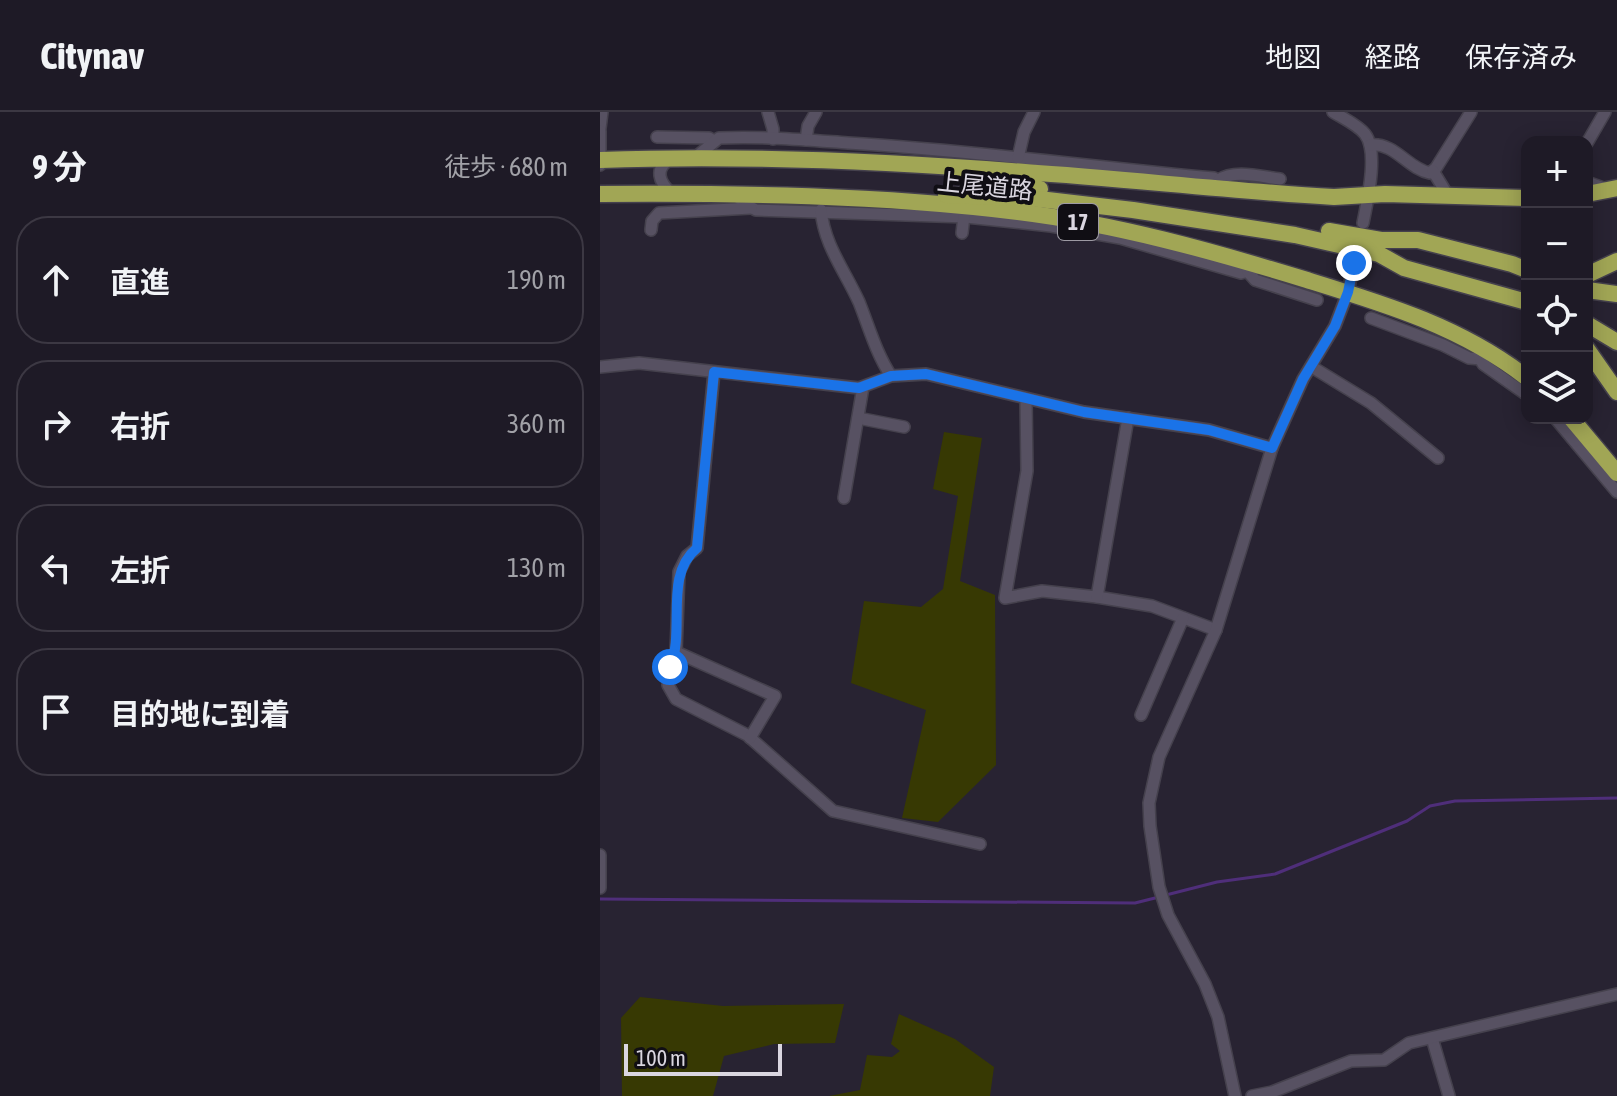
<!DOCTYPE html>
<html lang="ja">
<meta charset="utf-8">
<style>
:root{--surface:#1e1a26;--page:#26232e;--text:#f1f3f6;--muted:#a1a1a7;--line:#3c3843}
body{margin:0;font-family:"Asap Condensed","Noto Sans JP",sans-serif;background:var(--page);color:var(--text)}
.controls{position:absolute;right:24px;top:24px;display:grid;overflow:hidden;border-radius:16px;box-shadow:0 4px 20px #0003}
.controls button{width:72px;height:72px;display:grid;place-items:center;padding:0;border:0;border-bottom:2px solid var(--line);background:var(--surface);color:var(--text);font:40px sans-serif}
.scale{position:absolute;left:24px;bottom:20px;width:158px;box-sizing:border-box;padding-left:8px;border:4px solid #dad6e0;border-top:0;font-size:22px;line-height:28px;white-space:nowrap;color:#dad6e0;-webkit-text-stroke:6px #100e14;paint-order:stroke}
.stop{position:absolute;width:24px;height:24px;margin:-18px;border:6px solid #1a73e8;border-radius:50%;background:#fff}
.stop.end{background:#1a73e8;border-color:#fff;box-shadow:0 2px 8px #0008}
.list{margin:0;padding:0;list-style:none}
h2{display:flex;justify-content:space-between;align-items:center;height:104px;margin:0;padding:0 32px;font-size:34px}
h2 small{font-size:26px;font-weight:400;color:var(--muted)}
.list li{display:grid;grid-template-columns:52px 1fr auto;gap:24px;align-items:center;box-sizing:border-box;height:128px;margin:0 16px 16px;padding:0 16px;border:2px solid var(--line);border-radius:32px}
.list b{display:block;font-size:30px;white-space:nowrap}
.list em{font-size:26px;font-style:normal;color:var(--muted)}
.icon{flex:none;width:44px;height:44px;fill:none;stroke:currentColor;stroke-width:2;stroke-linecap:round;stroke-linejoin:round}
.map{position:relative;flex:none;width:1017px;height:984px;overflow:hidden}
header{display:flex;align-items:center;gap:48px;box-sizing:border-box;height:112px;padding:0 40px;background:var(--surface);border-bottom:2px solid var(--line)}
header strong{font-size:38px}
nav{display:flex;gap:44px;margin-inline-start:auto;font-size:28px}
main{display:flex}
aside{flex:1;background:var(--surface)}
.map>svg:first-child{display:block}
</style>
<header>
<strong>Citynav</strong>
<nav><a>地図</a><a>経路</a><a>保存済み</a></nav>
</header>
<main>
<aside>
<h2>9 分<small>徒歩 · 680 m</small></h2>
<ul class="list">
<li><svg class="icon" aria-label="ahead" viewBox="0 0 24 24"><path d="M12 20V5M6 11l6-6 6 6"/></svg><div><b>直進</b></div><em>190 m</em></li>
<li><svg class="icon" aria-label="right" viewBox="0 0 24 24"><path d="M7 20v-9h11M14 6l5 5-5 5"/></svg><div><b>右折</b></div><em>360 m</em></li>
<li><svg class="icon" aria-label="left" viewBox="0 0 24 24"><path d="M17 20v-9H6M10 6l-5 5 5 5"/></svg><div><b>左折</b></div><em>130 m</em></li>
<li><svg class="icon" aria-label="arrive" viewBox="0 0 24 24"><path d="M6 21V4h12l-3 4 3 4H6"/></svg><div><b>目的地に到着</b></div></li>
</ul>
</aside>
<div class="map">
<svg width="1017" height="984" viewBox="0 0 1017 984">
<rect width="100%" height="100%" fill="#282332"/>
<g fill="#373903">
<path d="M 344,320 L 382,326 L 360,469 L 395,483 L 396,653 L 338,710 L 302,706 L 326,598 L 251,571 L 264,489 L 321,495 L 343,477 L 358,384 L 333,377 Z"/>
<path d="M 40,885 L 123,894 L 244,892 L 235,931 L 174,932 L 124,944 L 113,984 L 22,984 L 21,906 Z"/>
<path d="M 299,902 L 355,927 L 394,955 L 390,984 L 229,984 L 260,978 L 267,943 L 292,945 L 300,939 L 291,932 Z"/>
</g>
<g fill="none" stroke-linecap="round" stroke-linejoin="round">
<g stroke="#4f2e7a" stroke-width="3">
<path d="M 566,783 L 617,770 L 675,762 L 807,709 L 830,694 L 855,689 L 1017,686"/>
<path d="M 0,787 L 535,791 L 559,785"/>
</g>
<defs>
<g id="minor">
<path d="M 168,0 L 173,17 L 173,27"/>
<path d="M 733,0 C 743,6 758,13 765,22 C 779,40 767,90 763,111"/>
<path d="M 0,16 L 2,0"/>
<path d="M 0,19 L 0,53"/>
<path d="M 57,25 L 109,26 L 114,29"/>
<path d="M 206,28 L 208,14 L 216,0"/>
<path d="M 987,31 L 1005,0"/>
<path d="M 770,33 C 795,30 808,57 830,61 L 836,56 L 871,0"/>
<path d="M 96,45 L 119,26 C 162,24 206,28 248,31 C 370,38 492,55 614,66 L 630,77"/>
<path d="M 418,46 L 424,20 L 434,0"/>
<path d="M 70,47 C 54,57 59,70 71,81"/>
<path d="M 833,59 L 847,82"/>
<path d="M 619,68 C 634,57 662,65 680,67"/>
<path d="M 987,70 L 1009,78"/>
<path d="M 135,82 L 145,92 L 156,98 L 366,105 L 451,114 L 520,126 L 641,161 L 663,155"/>
<path d="M 221,98 C 224,133 245,159 259,190 C 269,215 276,241 291,264"/>
<path d="M 51,118 L 52,109 L 59,101 L 151,96"/>
<path d="M 362,121 L 364,104"/>
<path d="M 648,160 L 655,168 L 717,188"/>
<path d="M 771,206 L 843,233 L 869,246 L 881,247"/>
<path d="M 879,243 L 883,252 L 927,283"/>
<path d="M 0,255 L 39,251 L 259,276 L 291,264 L 326,262 L 484,300 L 609,318 L 672,336"/>
<path d="M 712,255 L 771,291 L 838,346"/>
<path d="M 114,260 L 97,436 L 87,444 L 79,460 L 76,540 L 70,555 L 68,573 L 76,587 L 147,623 L 233,699 L 380,732"/>
<path d="M 426,287 L 427,359 L 405,486 L 442,479 L 497,485 L 552,494 L 616,518"/>
<path d="M 258,306 L 304,315"/>
<path d="M 955,306 L 1017,380"/>
<path d="M 244,386 L 263,275"/>
<path d="M 497,485 L 528,306"/>
<path d="M 76,540 L 175,584 L 150,626"/>
<path d="M 541,603 L 583,506"/>
<path d="M 0,743 L 0,776"/>
<path d="M 832,926 L 849,984"/>
<path d="M 635,984 L 618,905 L 605,872 L 568,803 L 559,775 L 550,714 L 549,691 L 559,645 L 616,518 L 672,336 L 703,267 L 735,214 L 748,180 L 754,151"/>
<path d="M 652,984 L 672,980 L 751,949 L 784,948 L 809,931 L 1017,882"/>
</g>
<g id="highway">
<path d="M 0,48 C 142,43 284,49 425,60 C 528,67 631,79 734,85 L 785,82 L 927,86"/>
<path d="M 365,65 L 440,77"/>
<path d="M 0,82 C 140,81 279,83 418,100 C 516,112 612,139 707,168 C 785,192 862,215 927,266"/>
<path d="M 987,82 L 1017,76"/>
<path d="M 346,83 L 439,87 L 533,98 L 695,123 L 779,142 L 804,156 L 927,190"/>
<path d="M 729,119 L 781,128 L 818,128 L 912,152 L 927,158"/>
<path d="M 987,163 L 1017,149"/>
<path d="M 987,178 L 1017,182"/>
<path d="M 987,212 L 1017,230"/>
<path d="M 987,237 L 1017,280"/>
<path d="M 971,306 L 1017,361"/>
</g>
</defs>
<use href="#minor" stroke="#45414d" stroke-width="14"/>
<use href="#highway" stroke="#45414d" stroke-width="19"/>
<use href="#minor" stroke="#575162" stroke-width="11"/>
<use href="#highway" stroke="#a1a655" stroke-width="16"/>
</g>
<g fill="none" stroke-linecap="round" stroke-linejoin="round">
<path stroke="#1a73e8" stroke-width="10" d="M 70,555 C 86,518 63,464 97,436 L 114,260 L 259,276 L 291,264 L 326,262 L 484,300 L 609,318 L 672,336 L 703,267 L 735,214 L 748,180 L 754,151"/>
</g>
<g text-anchor="middle" dominant-baseline="central" stroke-width="8" stroke-linejoin="round" paint-order="stroke">
<rect fill="#100e14" stroke="#9d9aa3" stroke-width="2" x="458" y="92" width="40" height="36" rx="6"/>
<g font-size="22" font-weight="bold" fill="#dad6e0">
<text x="478" y="110">17</text>
</g>
<g font-size="24" fill="#dad6e0" stroke="#100e14">
<text transform="translate(385 74) rotate(6)">上尾道路</text>
</g>
</g>
</svg>
<div class="controls">
<button>+</button>
<button>−</button>
<button><svg class="icon" aria-label="locate" viewBox="0 0 24 24"><circle cx="12" cy="12" r="6"/><path d="M12 2v4M12 18v4M2 12h4M18 12h4"/></svg></button>
<button><svg class="icon" aria-label="layers" viewBox="0 0 24 24"><path d="M12 4l9 5-9 5-9-5zM3 14l9 5 9-5"/></svg></button>
</div>
<div class="scale">100 m</div>
<div class="stop" style="left:70px;top:555px"></div>
<div class="stop end" style="left:754px;top:151px"></div>
</div>
</main>
